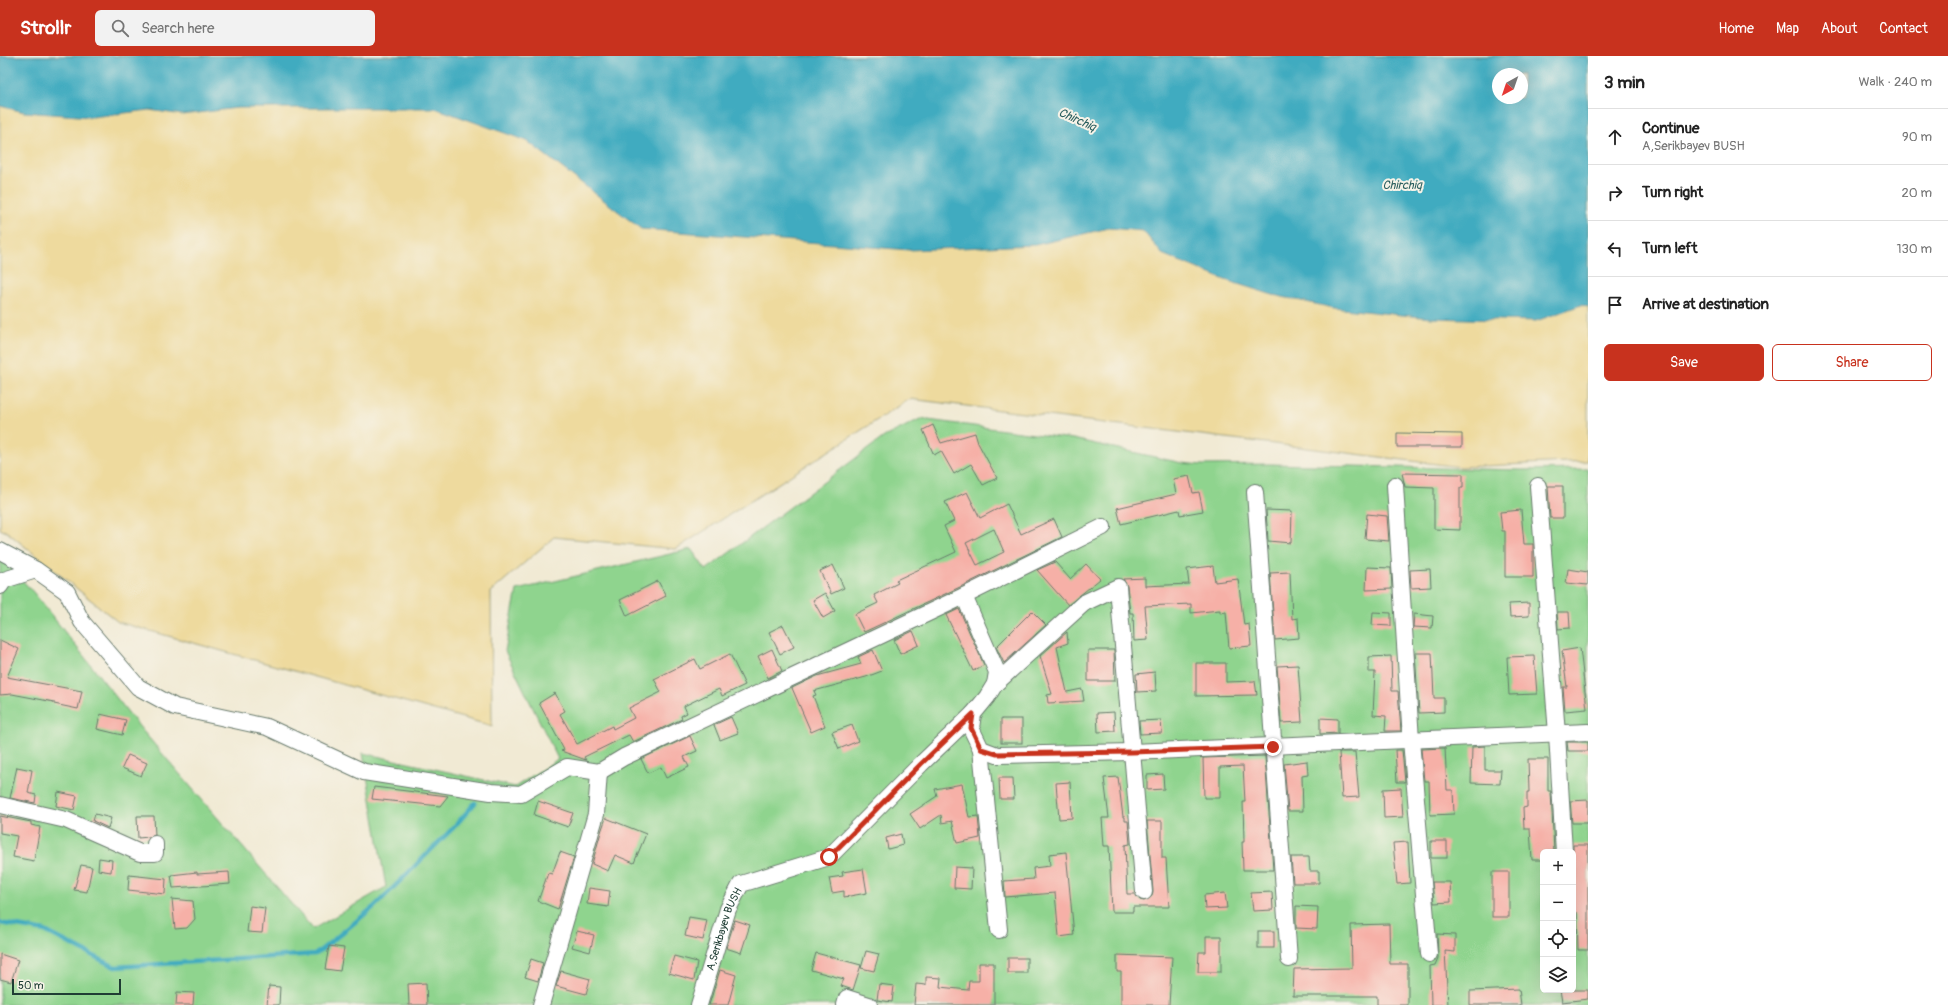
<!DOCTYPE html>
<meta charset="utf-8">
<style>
:root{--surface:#fff;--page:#f2f2f2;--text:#222;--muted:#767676;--line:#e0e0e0;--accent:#c8321e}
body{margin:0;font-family:Pangolin,sans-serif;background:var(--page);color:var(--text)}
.controls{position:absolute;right:12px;bottom:12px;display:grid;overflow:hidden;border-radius:6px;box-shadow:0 4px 16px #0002}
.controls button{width:36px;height:36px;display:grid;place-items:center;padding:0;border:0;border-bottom:1px solid var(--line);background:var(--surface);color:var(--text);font:20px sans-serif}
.compass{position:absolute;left:1492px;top:12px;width:36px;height:36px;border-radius:50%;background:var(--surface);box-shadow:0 4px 16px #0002;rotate:220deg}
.scale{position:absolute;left:12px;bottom:10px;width:109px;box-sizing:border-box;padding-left:4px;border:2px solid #1f3d34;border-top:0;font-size:11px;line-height:14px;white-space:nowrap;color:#1f3d34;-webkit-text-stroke:3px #f7f3e8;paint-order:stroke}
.stop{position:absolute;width:12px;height:12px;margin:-9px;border:3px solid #c8321e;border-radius:50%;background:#fff}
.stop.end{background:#c8321e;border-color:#fff;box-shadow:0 1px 4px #0008}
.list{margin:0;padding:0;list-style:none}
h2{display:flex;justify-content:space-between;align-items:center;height:52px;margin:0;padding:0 16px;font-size:17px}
h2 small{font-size:13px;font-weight:400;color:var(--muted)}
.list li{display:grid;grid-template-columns:26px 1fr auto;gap:12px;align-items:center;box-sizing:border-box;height:56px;padding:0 16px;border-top:1px solid var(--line)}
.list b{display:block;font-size:15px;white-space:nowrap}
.list p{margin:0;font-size:13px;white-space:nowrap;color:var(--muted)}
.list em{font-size:13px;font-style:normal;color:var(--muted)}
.actions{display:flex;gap:8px;padding:12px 16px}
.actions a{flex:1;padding:9px 0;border:1px solid var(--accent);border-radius:6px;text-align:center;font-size:14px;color:var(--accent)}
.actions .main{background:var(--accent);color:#fff}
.icon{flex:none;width:22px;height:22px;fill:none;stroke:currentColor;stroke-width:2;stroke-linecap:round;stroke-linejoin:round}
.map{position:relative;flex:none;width:1588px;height:949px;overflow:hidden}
header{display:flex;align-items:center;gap:24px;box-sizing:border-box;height:56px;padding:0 20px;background:var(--accent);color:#fff}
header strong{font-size:19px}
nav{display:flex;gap:22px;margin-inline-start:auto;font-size:14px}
.search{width:280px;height:36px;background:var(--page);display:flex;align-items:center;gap:10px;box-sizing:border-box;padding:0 14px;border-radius:6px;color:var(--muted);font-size:15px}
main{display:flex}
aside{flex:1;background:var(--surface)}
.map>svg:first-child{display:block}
</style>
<header>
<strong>Strollr</strong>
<div class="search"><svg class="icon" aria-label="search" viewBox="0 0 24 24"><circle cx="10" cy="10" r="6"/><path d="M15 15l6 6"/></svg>Search here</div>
<nav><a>Home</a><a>Map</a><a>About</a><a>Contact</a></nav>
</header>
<main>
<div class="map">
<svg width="1588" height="949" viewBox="0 0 1588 949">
<rect width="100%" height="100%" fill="#f7f3e8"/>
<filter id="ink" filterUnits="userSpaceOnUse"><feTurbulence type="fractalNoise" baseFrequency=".025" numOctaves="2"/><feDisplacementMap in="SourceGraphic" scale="8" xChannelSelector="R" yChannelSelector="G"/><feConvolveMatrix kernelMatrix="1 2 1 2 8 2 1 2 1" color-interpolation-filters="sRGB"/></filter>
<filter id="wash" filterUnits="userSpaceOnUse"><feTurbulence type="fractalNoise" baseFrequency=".012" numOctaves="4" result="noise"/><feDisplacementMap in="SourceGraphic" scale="16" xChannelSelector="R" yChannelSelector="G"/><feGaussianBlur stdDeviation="0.9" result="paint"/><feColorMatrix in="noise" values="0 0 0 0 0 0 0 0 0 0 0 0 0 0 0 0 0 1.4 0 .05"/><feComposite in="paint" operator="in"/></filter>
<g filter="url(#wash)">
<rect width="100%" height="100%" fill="#f1ead4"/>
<path fill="#8fd48e" stroke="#578861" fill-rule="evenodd" d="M 920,363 L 1073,383 L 1182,407 L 1202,409 L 1270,408 L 1521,414 L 1588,413 L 1588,949 L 0,949 L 0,500 L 34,537 L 142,674 L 313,873 L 386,831 L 363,697 L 515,731 L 558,703 L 505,595 L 517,534 L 691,493 L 706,514 L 884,381 ZM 1543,796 L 1573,796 L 1573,934 L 1543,934 Z"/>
<path fill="#eeda9e" stroke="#868c69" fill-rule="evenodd" d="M 0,0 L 1588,0 L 1588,405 L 1461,411 L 910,343 L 676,493 L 554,481 L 491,536 L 492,670 L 118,566 L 7,476 L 0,473 ZM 1498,18 L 1522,18 L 1522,42 L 1498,42 Z"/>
<path fill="#41abc0" stroke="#30747a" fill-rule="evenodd" d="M 0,0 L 1588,0 L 1588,251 L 1581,249 L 1536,265 L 1431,262 L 1334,252 L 1273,239 L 1225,224 L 1162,198 L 1143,175 L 1109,172 L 1035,189 L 909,194 L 641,173 L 527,85 L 435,52 L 237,52 L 183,59 L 149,54 L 92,61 L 24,56 L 0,50 ZM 1498,18 L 1522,18 L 1522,42 L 1498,42 Z"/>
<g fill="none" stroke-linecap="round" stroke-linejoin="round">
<path stroke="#41abc0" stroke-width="4.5" d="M 0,867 L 45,875 L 115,911 L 316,898 L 375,850 L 453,772 L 475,747"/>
</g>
<g id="blocks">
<g fill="#f6b0a7" fill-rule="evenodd">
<path d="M 933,369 L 941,387 L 975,377 L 978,387 L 997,422 L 983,429 L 971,408 L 954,418 L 941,395 L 934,399 L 923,374 Z"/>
<path d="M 1397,377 L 1462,378 L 1462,391 L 1397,391 Z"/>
<path d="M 1402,417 L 1463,418 L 1463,432 L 1460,432 L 1460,474 L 1434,473 L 1434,432 L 1405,431 Z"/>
<path d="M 1189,420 L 1193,437 L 1199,436 L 1203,455 L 1180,459 L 1179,454 L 1121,468 L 1117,452 L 1176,438 L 1173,423 Z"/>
<path d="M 1548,430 L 1563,430 L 1563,462 L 1550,462 Z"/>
<path d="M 967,436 L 980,462 L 1007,448 L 1021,478 L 1054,463 L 1062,481 L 960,531 L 864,576 L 855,558 L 878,547 L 874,539 L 898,527 L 896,524 L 956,496 L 944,470 L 954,465 L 945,446 ZM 994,473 L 1004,496 L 977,509 L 966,487 Z"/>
<path d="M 1266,454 L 1292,455 L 1291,487 L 1268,485 Z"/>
<path d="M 1521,454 L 1524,488 L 1533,488 L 1533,521 L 1505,521 L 1505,475 L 1502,475 L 1500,456 Z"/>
<path d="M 1367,458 L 1387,460 L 1389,485 L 1365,483 Z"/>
<path d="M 1055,506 L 1070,523 L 1086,508 L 1100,523 L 1068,549 L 1037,514 Z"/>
<path d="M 833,509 L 844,532 L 831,538 L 820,515 Z"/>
<path d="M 1213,510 L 1215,526 L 1238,523 L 1244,569 L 1249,568 L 1251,590 L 1229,592 L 1226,556 L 1220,557 L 1220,554 L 1191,557 L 1191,548 L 1145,550 L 1148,584 L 1134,585 L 1133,557 L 1130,557 L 1127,530 L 1123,523 L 1145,522 L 1145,530 L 1189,528 L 1187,513 Z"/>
<path d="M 1367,511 L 1391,512 L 1392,533 L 1366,534 Z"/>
<path d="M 1430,513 L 1431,531 L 1411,532 L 1410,514 Z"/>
<path d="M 1568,513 L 1588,516 L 1588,529 L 1566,527 Z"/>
<path d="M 1290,516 L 1292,563 L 1298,562 L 1299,582 L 1275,584 L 1270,517 Z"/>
<path d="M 658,525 L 666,540 L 627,560 L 620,544 Z"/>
<path d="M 825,537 L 835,555 L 823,562 L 813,544 Z"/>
<path d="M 1529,547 L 1529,560 L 1510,561 L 1509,548 Z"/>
<path d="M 959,553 L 984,609 L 973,615 L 946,559 Z"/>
<path d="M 1032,555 L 1046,569 L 1004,607 L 996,591 Z"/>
<path d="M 1373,556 L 1391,557 L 1391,570 L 1372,569 Z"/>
<path d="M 1557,556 L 1569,556 L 1570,572 L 1558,573 Z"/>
<path d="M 1414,558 L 1433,560 L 1432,572 L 1413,571 Z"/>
<path d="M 783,569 L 794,591 L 780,598 L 769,576 Z"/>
<path d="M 913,575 L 919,589 L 900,598 L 894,584 Z"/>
<path d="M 1067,576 L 1068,587 L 1057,591 L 1067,636 L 1082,633 L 1084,645 L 1048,647 L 1047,639 L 1052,638 L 1040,600 Z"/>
<path d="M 0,584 L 19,593 L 7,621 L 82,635 L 78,653 L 54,648 L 54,646 L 12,638 L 0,639 Z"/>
<path d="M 1580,592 L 1587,653 L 1565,655 L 1563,631 L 1567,631 L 1562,595 Z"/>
<path d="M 772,593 L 782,615 L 768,622 L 758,600 Z"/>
<path d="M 873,594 L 882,615 L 866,621 L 814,635 L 816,639 L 813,640 L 825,670 L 811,676 L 792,632 L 817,620 L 861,608 L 858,601 Z"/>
<path d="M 1088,594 L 1114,594 L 1115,625 L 1088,625 Z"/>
<path d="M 1415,597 L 1432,597 L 1434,642 L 1444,642 L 1444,656 L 1419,657 Z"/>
<path d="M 730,598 L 745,629 L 722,640 L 719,633 L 684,650 L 687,657 L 681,660 L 682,663 L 633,686 L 629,679 L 584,701 L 586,704 L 561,695 L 564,694 L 539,647 L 555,637 L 565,655 L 560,658 L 577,688 L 612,670 L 613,673 L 634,662 L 629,652 L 661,636 L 654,623 L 695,603 L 700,613 Z"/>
<path d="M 1391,600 L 1392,635 L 1398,635 L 1401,675 L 1385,675 L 1386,660 L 1373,659 L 1375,616 L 1369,616 L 1369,601 Z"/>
<path d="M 1534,600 L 1537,638 L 1509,639 L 1507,601 Z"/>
<path d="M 1196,607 L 1226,607 L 1226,626 L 1255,625 L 1257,639 L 1196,640 Z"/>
<path d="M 1298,609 L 1302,666 L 1281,667 L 1277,610 Z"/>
<path d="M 1155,616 L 1156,635 L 1137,636 L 1136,618 Z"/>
<path d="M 1114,656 L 1115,675 L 1098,676 L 1097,657 Z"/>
<path d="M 100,658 L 126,664 L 122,679 L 97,673 Z"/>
<path d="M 731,661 L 738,677 L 720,684 L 714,669 Z"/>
<path d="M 1320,662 L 1338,663 L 1338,677 L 1320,678 Z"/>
<rect x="1001" y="663" width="21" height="24"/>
<path d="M 1161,664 L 1162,677 L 1140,678 L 1139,665 Z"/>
<path d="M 852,669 L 858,685 L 839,693 L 832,676 Z"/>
<path d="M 690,680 L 697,695 L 684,701 L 689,711 L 666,722 L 661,711 L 648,717 L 641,703 Z"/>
<path d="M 1567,686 L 1588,686 L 1588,695 L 1568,695 Z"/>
<path d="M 1485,690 L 1485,714 L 1501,714 L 1500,728 L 1471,727 L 1472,691 Z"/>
<path d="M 1445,692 L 1447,734 L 1453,734 L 1454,758 L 1430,759 L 1429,725 L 1424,725 L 1421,693 Z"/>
<path d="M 1395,694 L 1402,694 L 1405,726 L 1397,726 Z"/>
<path d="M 1339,696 L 1355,696 L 1359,741 L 1342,742 Z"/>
<path d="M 128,699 L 147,707 L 141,720 L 122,712 Z"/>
<path d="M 1265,700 L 1273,814 L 1243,814 L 1242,786 L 1244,786 L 1243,746 L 1245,746 L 1243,710 L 1220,711 L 1220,742 L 1204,742 L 1203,702 Z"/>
<path d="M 1528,703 L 1548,703 L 1548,735 L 1551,735 L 1554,796 L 1543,796 L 1543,804 L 1532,804 L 1530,773 L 1524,773 L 1523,752 L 1527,751 L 1527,736 L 1529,736 Z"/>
<path d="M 1307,705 L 1308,719 L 1302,720 L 1303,755 L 1288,755 L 1284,708 Z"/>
<path d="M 17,711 L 32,714 L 28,737 L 36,739 L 35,747 L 10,742 Z"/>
<path d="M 1163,718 L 1164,733 L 1147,734 L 1147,719 Z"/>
<path d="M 1118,721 L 1123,761 L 1125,761 L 1125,765 L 1128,765 L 1130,788 L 1125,789 L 1127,838 L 1135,838 L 1140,844 L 1144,845 L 1152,840 L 1153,835 L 1147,765 L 1162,765 L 1162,802 L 1166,802 L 1169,851 L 1133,851 L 1133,856 L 1112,856 L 1109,790 L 1104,790 L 1102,762 L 1109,762 L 1104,722 Z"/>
<path d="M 999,722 L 1013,722 L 1014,743 L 1000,743 Z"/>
<path d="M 1070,726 L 1072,762 L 1059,763 L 1056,727 Z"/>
<path d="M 962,728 L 969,761 L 978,760 L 980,782 L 957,787 L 952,765 L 942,767 L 941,759 L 920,773 L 910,758 L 937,740 L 935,733 Z"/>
<path d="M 374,731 L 448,740 L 440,750 L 372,743 Z"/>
<path d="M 1401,732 L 1403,761 L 1384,762 L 1383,733 Z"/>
<path d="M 58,736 L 77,740 L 74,754 L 56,750 Z"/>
<path d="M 1588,744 L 1588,767 L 1572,767 L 1570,745 Z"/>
<path d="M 538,745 L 573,757 L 568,771 L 534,759 Z"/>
<path d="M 95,758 L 111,762 L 108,772 L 93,765 Z"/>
<path d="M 0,760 L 31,766 L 31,769 L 40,771 L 34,805 L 13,801 L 17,780 L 0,777 Z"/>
<path d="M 137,760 L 154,760 L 155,779 L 149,781 L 138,782 Z"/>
<path d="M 606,762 L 646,778 L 634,807 L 615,799 L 608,815 L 592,808 L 601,776 Z"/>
<path d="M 901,778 L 903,789 L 888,793 L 886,782 Z"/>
<rect x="1431" y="785" width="16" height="17"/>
<path d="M 1408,786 L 1410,827 L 1397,828 L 1393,787 Z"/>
<path d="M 1573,789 L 1588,789 L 1588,894 L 1578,894 L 1577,857 L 1573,857 Z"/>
<path d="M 560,796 L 574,801 L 558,853 L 538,845 L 548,817 L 552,818 Z"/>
<path d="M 1066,796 L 1074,879 L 1059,881 L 1055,837 L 1005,841 L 1004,825 L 1034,823 L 1033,812 L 1050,810 L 1049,798 Z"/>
<path d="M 1291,801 L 1309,801 L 1310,815 L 1319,815 L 1319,827 L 1293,827 Z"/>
<path d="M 99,802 L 112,804 L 111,816 L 98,814 Z"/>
<path d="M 81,809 L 92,811 L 87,836 L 74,834 Z"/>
<path d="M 955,811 L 972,812 L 971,833 L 954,832 Z"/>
<path d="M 863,813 L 867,837 L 844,841 L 844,835 L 832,837 L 829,822 L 843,820 L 842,816 Z"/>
<path d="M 197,816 L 197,818 L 229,816 L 230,828 L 173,832 L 171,819 Z"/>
<rect x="1492" y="816" width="17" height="45"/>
<path d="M 129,819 L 166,823 L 165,838 L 128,834 Z"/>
<path d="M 1432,826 L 1450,826 L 1451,846 L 1434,847 Z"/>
<path d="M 589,832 L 610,835 L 608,851 L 587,848 Z"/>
<path d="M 1272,836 L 1273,854 L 1253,855 L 1251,837 Z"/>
<path d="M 1225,837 L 1227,852 L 1205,853 L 1204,839 Z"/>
<path d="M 172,843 L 193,845 L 195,863 L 187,872 L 175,873 Z"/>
<path d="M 250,850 L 265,852 L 262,877 L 247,876 Z"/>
<path d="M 1296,850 L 1318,851 L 1317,873 L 1296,872 Z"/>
<path d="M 689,861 L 707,864 L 703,884 L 685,880 Z"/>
<path d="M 735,864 L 750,869 L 741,897 L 726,892 Z"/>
<path d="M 1389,868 L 1390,908 L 1408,908 L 1408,949 L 1377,949 L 1377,940 L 1293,940 L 1294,913 L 1352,912 L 1351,869 Z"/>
<path d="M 577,875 L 594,879 L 590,896 L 572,891 Z"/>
<rect x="1258" y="875" width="16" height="17"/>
<path d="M 1437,878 L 1455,879 L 1455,896 L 1445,895 L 1448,949 L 1431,949 L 1430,910 L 1435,909 L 1438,902 Z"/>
<path d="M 1206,880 L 1221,880 L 1221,916 L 1198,916 L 1199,896 L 1206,896 Z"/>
<path d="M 329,890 L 344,892 L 340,915 L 325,913 Z"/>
<path d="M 866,895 L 879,898 L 874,915 L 861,912 Z"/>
<path d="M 816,897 L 861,909 L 853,934 L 841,930 L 844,923 L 811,914 Z"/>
<path d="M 0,898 L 18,904 L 11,926 L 0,923 Z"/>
<path d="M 1117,899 L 1172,901 L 1169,949 L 1121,949 L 1121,916 L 1117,916 Z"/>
<path d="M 674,900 L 697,906 L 694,924 L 669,917 Z"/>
<rect x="1008" y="902" width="19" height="15"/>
<path d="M 531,903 L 543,907 L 538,925 L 525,921 Z"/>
<path d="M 979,907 L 994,907 L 994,949 L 914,949 L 916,928 L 926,929 L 926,921 L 941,922 L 940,931 L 968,934 L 969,925 L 979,925 Z"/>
<path d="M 720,914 L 736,919 L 728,949 L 709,949 Z"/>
<path d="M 561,915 L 590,923 L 586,938 L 556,930 Z"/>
<path d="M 426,927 L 427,949 L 409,949 L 408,928 Z"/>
<path d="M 879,928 L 894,930 L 892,946 L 877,944 Z"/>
<path d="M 269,930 L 280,931 L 279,949 L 267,949 Z"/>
<path d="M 1519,933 L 1521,949 L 1470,949 L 1470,935 Z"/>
<path d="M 1560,934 L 1588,934 L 1588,943 L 1562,946 Z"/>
<path d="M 177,936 L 194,937 L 193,949 L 176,949 Z"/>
</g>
</g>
</g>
<g filter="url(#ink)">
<use href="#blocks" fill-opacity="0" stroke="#687a6c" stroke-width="1"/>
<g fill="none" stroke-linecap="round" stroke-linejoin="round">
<defs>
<g id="street">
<path d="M 1395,429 L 1411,684 L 1429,898"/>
<path d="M 1538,430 L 1557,678 L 1564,796"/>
<path d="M 1255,436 L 1289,903"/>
<path d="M 0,495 L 36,514"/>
<path d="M 0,530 L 4,524 L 36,514 L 67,536 L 82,566 L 138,631 L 175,651 L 267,671 L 364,716 L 491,736 L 521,738 L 567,711 L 599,716 L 624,701 L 964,540 L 1103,471"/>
<path d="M 964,540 L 997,616 L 995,628 L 987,641 L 973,658 L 971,672 L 981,693 L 997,699 L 1132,696 L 1588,676"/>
<path d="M 995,628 L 1084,547 L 1118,531 L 1144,836"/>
<path d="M 981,693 L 999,874"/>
<path d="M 0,749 L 66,764 L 140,797 L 155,797 L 155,788"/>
<path d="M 541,949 L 596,758 L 599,716"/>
<path id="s1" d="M 699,949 L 728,853 L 741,828 L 829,801 L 921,708 L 973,658"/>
<path d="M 845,949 L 847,942 L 869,949"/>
</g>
</defs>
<use href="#street" stroke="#687a6c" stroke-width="18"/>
<use href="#street" stroke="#fff" stroke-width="16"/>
</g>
</g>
<g fill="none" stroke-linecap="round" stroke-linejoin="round" filter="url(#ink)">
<path stroke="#c8321e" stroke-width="5" d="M 829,801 L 921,708 L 973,658 L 971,672 L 981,693 L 997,698 L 1132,696 L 1273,691"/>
</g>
<g text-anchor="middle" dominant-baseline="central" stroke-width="4" stroke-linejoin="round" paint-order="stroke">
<g font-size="11" fill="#1f3d34" stroke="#f7f3e8">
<text stroke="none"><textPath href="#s1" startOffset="80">A,Serikbayev BUSH</textPath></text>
</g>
<g font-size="12" font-style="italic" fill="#295e5e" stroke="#f7f3e8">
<text transform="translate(1077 64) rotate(24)">Chirchiq</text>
<text x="1402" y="129">Chirchiq</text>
</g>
</g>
</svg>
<div class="controls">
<button>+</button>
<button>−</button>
<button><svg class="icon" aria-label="locate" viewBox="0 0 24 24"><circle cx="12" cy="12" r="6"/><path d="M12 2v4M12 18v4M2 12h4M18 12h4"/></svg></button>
<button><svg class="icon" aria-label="layers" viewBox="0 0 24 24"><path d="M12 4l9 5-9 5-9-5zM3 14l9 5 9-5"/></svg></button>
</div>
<svg class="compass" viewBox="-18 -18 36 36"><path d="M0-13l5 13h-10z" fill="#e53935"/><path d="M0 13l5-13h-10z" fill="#767676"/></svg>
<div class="scale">50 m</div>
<div class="stop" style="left:829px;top:801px"></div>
<div class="stop end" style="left:1273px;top:691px"></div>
</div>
<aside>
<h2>3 min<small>Walk · 240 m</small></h2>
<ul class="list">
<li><svg class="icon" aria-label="ahead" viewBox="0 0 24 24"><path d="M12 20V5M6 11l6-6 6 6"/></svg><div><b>Continue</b><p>A,Serikbayev BUSH</p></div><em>90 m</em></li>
<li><svg class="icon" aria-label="right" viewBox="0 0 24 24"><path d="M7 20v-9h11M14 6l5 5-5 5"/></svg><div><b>Turn right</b></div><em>20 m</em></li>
<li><svg class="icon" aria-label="left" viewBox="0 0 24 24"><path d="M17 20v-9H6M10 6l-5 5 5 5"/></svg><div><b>Turn left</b></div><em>130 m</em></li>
<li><svg class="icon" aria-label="arrive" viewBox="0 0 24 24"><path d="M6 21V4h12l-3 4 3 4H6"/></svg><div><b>Arrive at destination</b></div></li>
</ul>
<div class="actions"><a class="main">Save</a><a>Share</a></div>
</aside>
</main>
